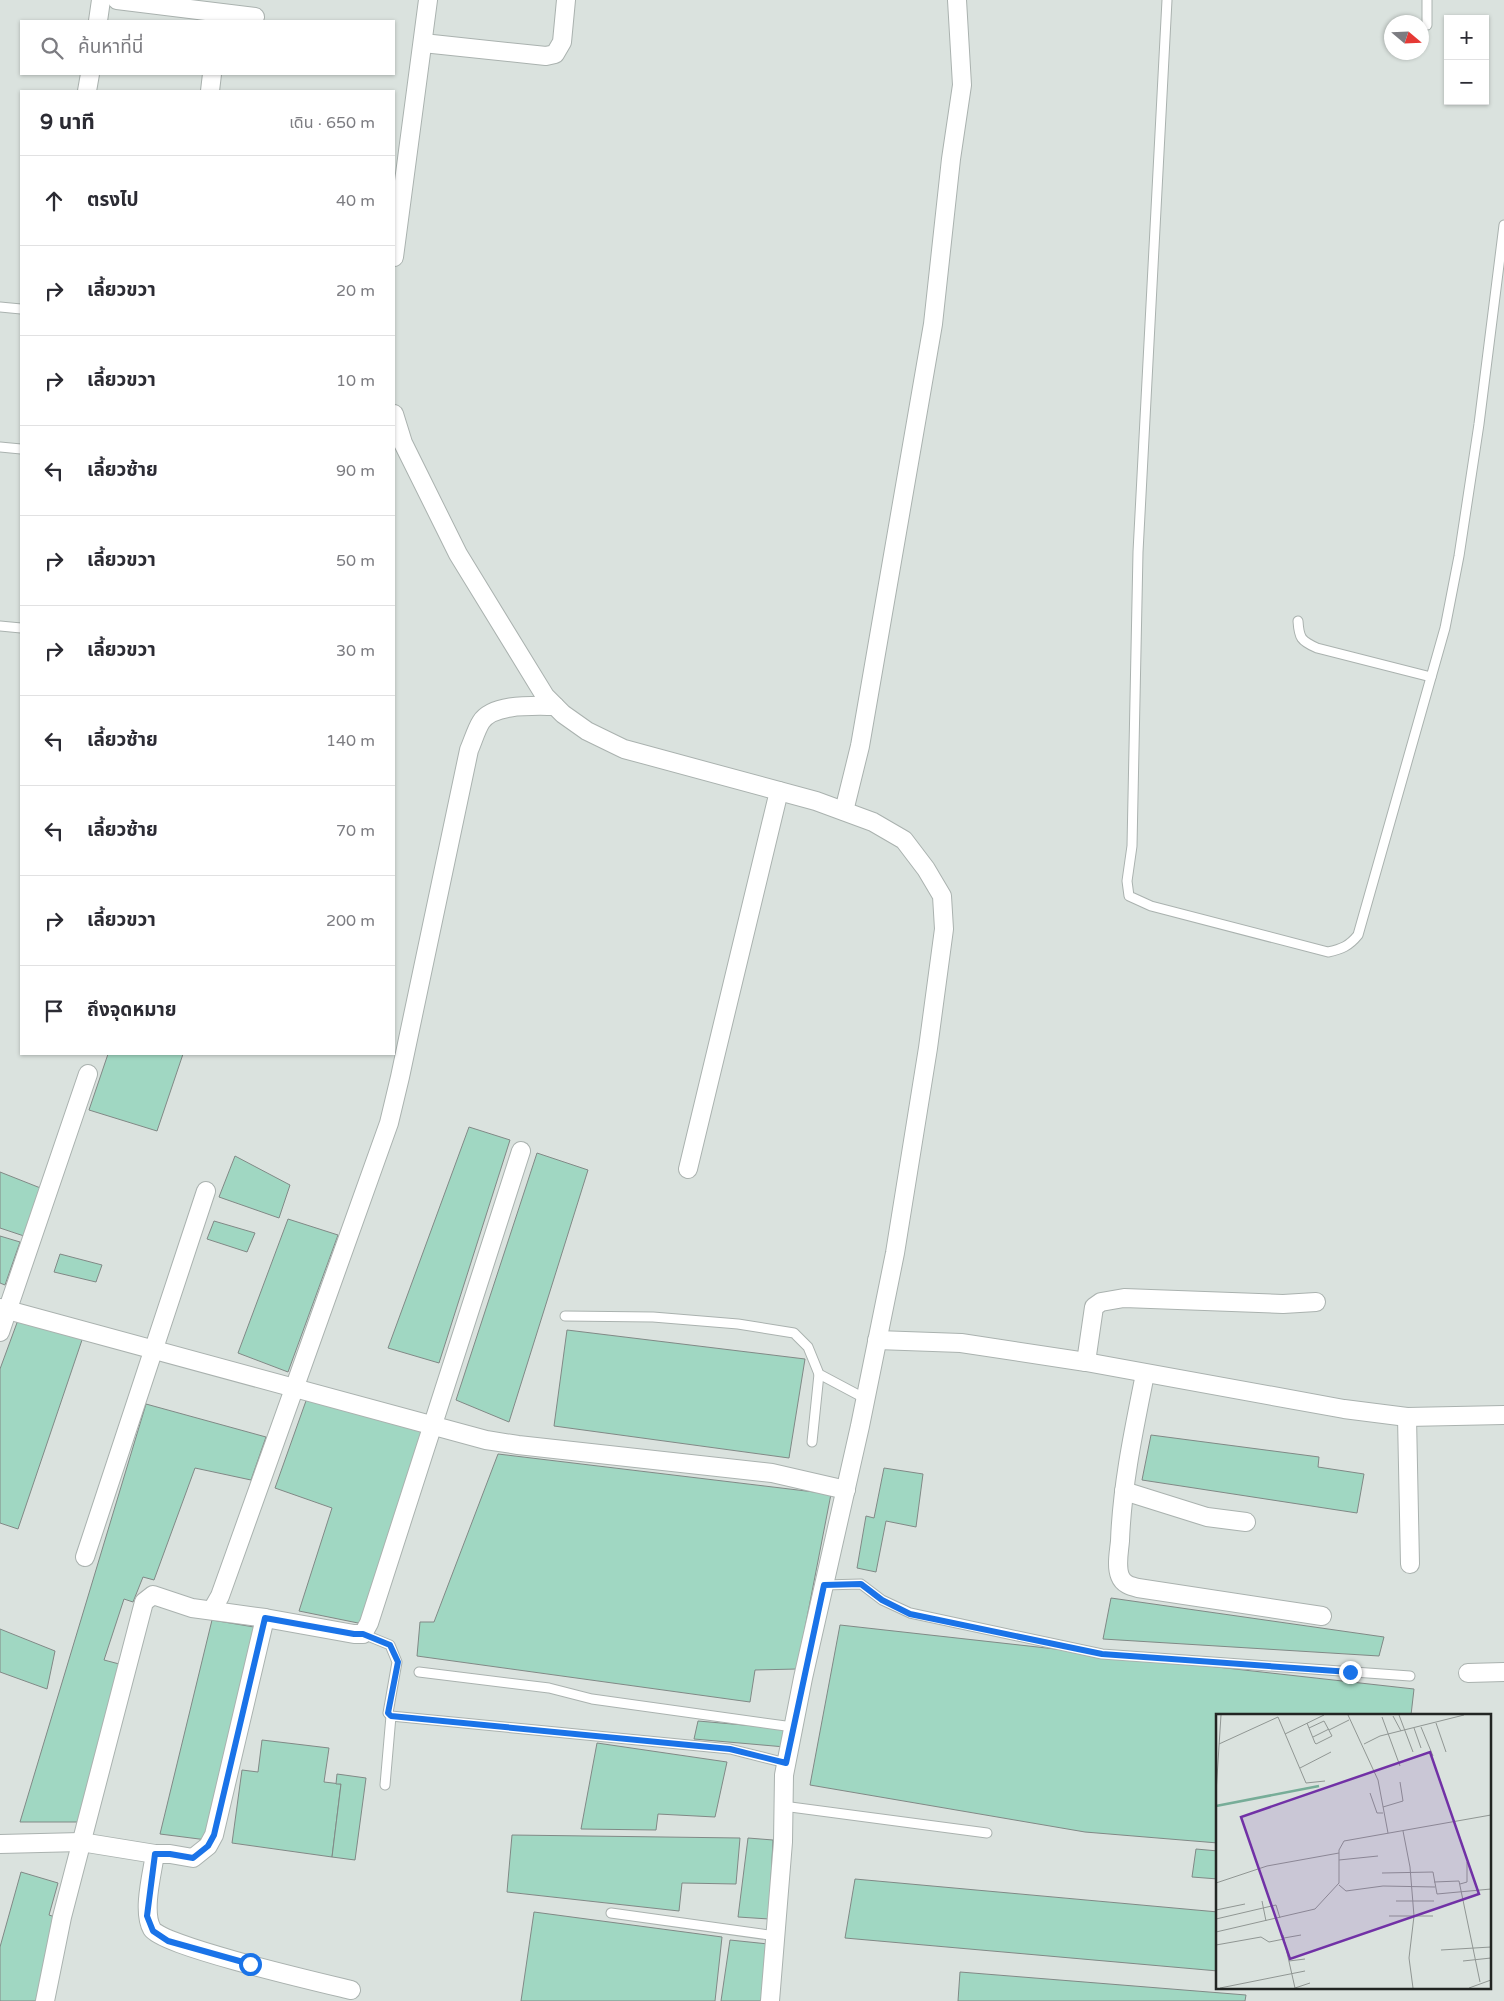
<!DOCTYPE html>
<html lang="th">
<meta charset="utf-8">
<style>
:root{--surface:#fff;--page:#f7f7f7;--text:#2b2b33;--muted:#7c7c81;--line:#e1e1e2}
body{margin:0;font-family:"Varela Round","Noto Sans Thai",sans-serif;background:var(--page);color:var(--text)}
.controls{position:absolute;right:15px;top:15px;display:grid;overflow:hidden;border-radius:0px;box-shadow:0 1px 4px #0004}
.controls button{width:45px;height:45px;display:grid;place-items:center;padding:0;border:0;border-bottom:1px solid var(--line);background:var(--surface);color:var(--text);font:25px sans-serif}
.compass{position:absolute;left:1384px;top:15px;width:45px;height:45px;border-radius:50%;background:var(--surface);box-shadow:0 1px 4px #0004;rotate:109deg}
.stop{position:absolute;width:15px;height:15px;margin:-11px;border:4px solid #1a73e8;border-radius:50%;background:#fff}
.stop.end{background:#1a73e8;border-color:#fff;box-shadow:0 1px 5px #0008}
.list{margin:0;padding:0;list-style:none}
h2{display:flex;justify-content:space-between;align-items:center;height:65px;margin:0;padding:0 20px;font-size:21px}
h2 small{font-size:16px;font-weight:400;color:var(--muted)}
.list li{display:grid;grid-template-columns:32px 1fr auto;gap:15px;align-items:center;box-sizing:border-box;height:90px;padding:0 20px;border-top:1px solid var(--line)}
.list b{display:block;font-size:19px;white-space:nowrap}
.list em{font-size:16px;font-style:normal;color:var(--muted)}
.icon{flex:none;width:28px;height:28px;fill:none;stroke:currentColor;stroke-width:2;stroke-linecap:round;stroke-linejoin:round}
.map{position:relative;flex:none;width:1504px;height:2001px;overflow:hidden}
.search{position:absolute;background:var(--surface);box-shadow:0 1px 4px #0004;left:20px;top:20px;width:375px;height:55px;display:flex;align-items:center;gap:12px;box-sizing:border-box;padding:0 18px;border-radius:0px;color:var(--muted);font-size:19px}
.panel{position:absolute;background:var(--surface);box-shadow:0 1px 4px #0004;left:20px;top:90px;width:375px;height:965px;border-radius:0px}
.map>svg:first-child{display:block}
</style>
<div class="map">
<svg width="1504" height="2001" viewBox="0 0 1504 2001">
<rect width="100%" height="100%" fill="#dae2de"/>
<g fill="#a0d7c2" stroke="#818986">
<path d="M 108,1054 L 183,1054 L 157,1131 L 89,1110 Z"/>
<path d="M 469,1127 L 510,1140 L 439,1363 L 388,1348 Z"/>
<path d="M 537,1153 L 588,1170 L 509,1422 L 456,1400 Z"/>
<path d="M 235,1156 L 290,1185 L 279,1218 L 219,1197 Z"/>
<path d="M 0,1172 L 43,1189 L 27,1237 L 0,1228 Z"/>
<path d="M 288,1219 L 338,1235 L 288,1372 L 238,1353 Z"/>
<path d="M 214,1221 L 255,1233 L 247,1252 L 207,1239 Z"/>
<path d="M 0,1236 L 20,1242 L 5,1285 L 0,1283 Z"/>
<path d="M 60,1254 L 102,1265 L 96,1282 L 54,1272 Z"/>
<path d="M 18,1320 L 83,1337 L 18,1529 L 0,1523 L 0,1369 Z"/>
<path d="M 567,1330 L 805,1359 L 789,1458 L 554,1426 Z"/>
<path d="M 307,1398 L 423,1432 L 363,1624 L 299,1611 L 332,1508 L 275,1488 Z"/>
<path d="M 146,1404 L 266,1437 L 251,1480 L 195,1468 L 154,1580 L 143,1577 L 133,1602 L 124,1599 L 104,1660 L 123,1665 L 80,1822 L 20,1822 Z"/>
<path d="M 1151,1435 L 1319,1457 L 1318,1467 L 1364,1474 L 1357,1513 L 1142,1480 Z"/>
<path d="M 498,1454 L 831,1494 L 797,1669 L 755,1670 L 750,1702 L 417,1656 L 420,1622 L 434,1622 Z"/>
<path d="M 884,1468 L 923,1474 L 916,1527 L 886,1521 L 876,1572 L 857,1568 L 866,1516 L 874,1518 Z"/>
<path d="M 1111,1598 L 1384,1637 L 1379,1656 L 1103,1639 Z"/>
<path d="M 212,1620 L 254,1627 L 207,1840 L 160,1834 Z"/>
<path d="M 840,1625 L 1414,1689 L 1411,1715 L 1218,1715 L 1218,1843 L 1085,1832 L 810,1785 Z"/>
<path d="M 0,1629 L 55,1651 L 47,1689 L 0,1672 Z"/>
<path d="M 698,1721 L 789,1729 L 785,1747 L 694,1739 Z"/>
<path d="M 262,1740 L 329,1748 L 324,1782 L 341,1784 L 332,1857 L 232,1843 L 242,1770 L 258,1772 Z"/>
<path d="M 597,1743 L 727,1762 L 715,1817 L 658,1814 L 656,1830 L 581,1829 Z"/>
<path d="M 337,1774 L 366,1778 L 355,1860 L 332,1857 L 341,1784 L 336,1784 Z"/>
<path d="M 512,1835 L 740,1838 L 736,1884 L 682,1883 L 679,1911 L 507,1892 Z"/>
<path d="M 748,1838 L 773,1840 L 769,1919 L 738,1917 Z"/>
<path d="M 1196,1849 L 1218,1851 L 1218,1879 L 1192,1877 Z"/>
<path d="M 21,1872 L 58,1883 L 49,1915 L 55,1917 L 40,2001 L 0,2001 L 0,1947 Z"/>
<path d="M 855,1879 L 1218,1912 L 1218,1971 L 845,1938 Z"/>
<path d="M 534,1912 L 722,1937 L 715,2001 L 521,2001 Z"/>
<path d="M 730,1940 L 768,1944 L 761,2001 L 721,2001 Z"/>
<path d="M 960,1972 L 1246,1995 L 1245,2001 L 958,2001 Z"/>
</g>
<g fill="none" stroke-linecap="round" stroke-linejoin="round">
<defs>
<g id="lane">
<path d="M 1167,0 L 1138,552 L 1132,846 L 1127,881 L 1129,896 L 1151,906 L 1328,952 C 1342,949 1349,946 1358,935 L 1445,628 L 1459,556 L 1479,424 L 1504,225"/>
<path d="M 1427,25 L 1427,0"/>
<path d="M 0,307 L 21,309"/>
<path d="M 0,447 L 21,449"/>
<path d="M 1298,621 C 1299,638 1301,641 1317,648 L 1431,677"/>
<path d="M 0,626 L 21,628"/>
<path d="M 565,1316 L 653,1317 L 738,1324 L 794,1333 L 808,1347 L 819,1374 L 866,1399"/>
<path d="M 812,1442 L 819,1374"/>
<path d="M 824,1585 L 861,1584 L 882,1600 L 910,1613 L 1102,1654 L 1410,1676"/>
<path d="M 363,1634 L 390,1645 L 397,1662 L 388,1713 L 391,1716 L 730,1749 L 786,1763"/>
<path d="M 419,1672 L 549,1688 L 592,1699 L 793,1727"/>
<path d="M 385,1785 L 391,1716"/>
<path d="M 783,1806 L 987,1833"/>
<path d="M 611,1913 L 776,1936"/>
</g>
<g id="street">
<path d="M 117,0 L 255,17"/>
<path d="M 98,21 L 101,0"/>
<path d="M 423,43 L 546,56 L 555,54 L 562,42 L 566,0"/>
<path d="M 87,91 L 90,74"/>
<path d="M 210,91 L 212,74"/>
<path d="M 394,257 L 428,0"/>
<path d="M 394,414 L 403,443 L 458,554 L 545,696 L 563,714 L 587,731 L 624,749 L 816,801 L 873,822 L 904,840 L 926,869 L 942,896 L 944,929 L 928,1048 L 895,1253 L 860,1426 L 803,1678 L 784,1775 L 783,1842 L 770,2001"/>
<path d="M 844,811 L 860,746 L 933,324 L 951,159 L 962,85 L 957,0"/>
<path d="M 688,1169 L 779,791"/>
<path d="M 0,1308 L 486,1440 L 518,1445 L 772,1473 L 846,1490"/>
<path d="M 0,1332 L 88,1074"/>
<path d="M 877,1340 L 961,1343 L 1086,1362 L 1344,1409 L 1407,1417 L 1504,1415"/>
<path d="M 1086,1362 L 1094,1307 L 1101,1302 L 1124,1298 L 1283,1304 L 1316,1302"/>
<path d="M 1145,1374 C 1134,1429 1122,1485 1120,1541 C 1119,1552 1116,1566 1120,1576 C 1123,1584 1130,1586 1138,1588 L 1322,1616"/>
<path d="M 1407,1417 L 1410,1564"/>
<path d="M 1124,1491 L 1207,1517 L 1246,1522"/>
<path d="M 85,1557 L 206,1191"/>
<path d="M 212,1610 L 220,1596 L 389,1123 L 400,1077 L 469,750 C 473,741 476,730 481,722 C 493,703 535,706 555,706"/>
<path d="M 1468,1673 L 1504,1672"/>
<path d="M 0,1844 L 81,1842 L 155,1854 L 170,1854 L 193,1858 L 208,1846 L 214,1835 L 265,1618"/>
<path d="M 155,1854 C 152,1874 142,1912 152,1929 C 162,1946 322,1983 351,1990"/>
<path d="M 45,2001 L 62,1917 L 144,1602 L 153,1595 L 192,1608 L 265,1618 L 354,1634 L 363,1634 L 369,1623 L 521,1151"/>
</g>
</defs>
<use href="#lane" stroke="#aab2af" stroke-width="11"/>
<use href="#street" stroke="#aab2af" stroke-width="20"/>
<use href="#lane" stroke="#fff" stroke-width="9"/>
<use href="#street" stroke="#fff" stroke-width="18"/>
</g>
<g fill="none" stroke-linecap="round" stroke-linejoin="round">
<path stroke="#1a73e8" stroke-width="6" d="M 250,1964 L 168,1941 L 153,1931 L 147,1916 L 155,1854 L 170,1854 L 193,1858 L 208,1846 L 214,1835 L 265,1618 L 354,1634 L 363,1634 L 390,1645 L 398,1662 L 388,1713 L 391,1716 L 730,1749 L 786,1763 L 824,1585 L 861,1584 L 882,1600 L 910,1614 L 1102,1654 L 1350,1672"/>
</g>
<g transform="translate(1216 1714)">
<rect width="275" height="275" fill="#dae2de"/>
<path fill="none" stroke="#77ad98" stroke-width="2.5" d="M 0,92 L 103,72"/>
<path fill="none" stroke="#909693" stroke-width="1" d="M 132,1 L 162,66 L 172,119M 183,1 L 197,38M 177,2 L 185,17M 166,3 L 184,52M 91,9 L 99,29 L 100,30 L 116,22 L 108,7 L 93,14M 220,9 L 230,38M 205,13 L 217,42M 198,14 L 205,34M 113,16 L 133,6M 69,20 L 108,1M 97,23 L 113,15M 3,30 L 62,3 L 90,69 L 109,67M 148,30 L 164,22 L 248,1M 84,54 L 115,38M 0,79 L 5,1M 154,79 L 161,99 L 167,99M 167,93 L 187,87 L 184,68M 187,117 L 194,153 L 198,202 L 193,244 L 197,274M 123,146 L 162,142M 166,159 L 217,158 L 221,180 L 275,175M 218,168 L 243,167 L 264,268M 0,169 L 51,152 L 123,139M 244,170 L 251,168 L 251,148M 123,171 L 130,177 L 167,172 L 219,173M 46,187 L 50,207M 180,187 L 218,187M 0,196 L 29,190M 173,202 L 217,202M 0,205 L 60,191 L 64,204M 0,218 L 99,195 L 123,169 L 123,136 L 128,127 L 275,101M 67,221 L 79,274M 68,224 L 85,221M 0,231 L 45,223 L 53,228 L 68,225M 225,236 L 275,233M 73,247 L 89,245M 247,247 L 275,244M 4,274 L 89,257M 79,274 L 94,269M 253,274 L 275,266"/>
<path fill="#7131a6" fill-opacity="0.15" stroke="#7131a6" stroke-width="2.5" d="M 214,38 L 263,180 L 74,245 L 25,103 Z"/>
<rect width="275" height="275" fill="none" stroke="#222523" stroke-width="2.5"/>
</g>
</svg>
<div class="controls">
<button>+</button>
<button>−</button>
</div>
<svg class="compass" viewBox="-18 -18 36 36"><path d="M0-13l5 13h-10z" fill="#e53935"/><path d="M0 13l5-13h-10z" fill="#7c7c81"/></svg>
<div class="stop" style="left:250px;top:1964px"></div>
<div class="stop end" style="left:1350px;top:1672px"></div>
<div class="search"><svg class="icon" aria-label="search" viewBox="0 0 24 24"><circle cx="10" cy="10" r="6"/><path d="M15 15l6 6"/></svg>ค้นหาที่นี่</div>
<section class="panel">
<h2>9 นาที<small>เดิน · 650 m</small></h2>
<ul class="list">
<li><svg class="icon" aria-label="ahead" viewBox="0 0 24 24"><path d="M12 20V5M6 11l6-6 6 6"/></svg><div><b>ตรงไป</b></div><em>40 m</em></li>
<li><svg class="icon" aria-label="right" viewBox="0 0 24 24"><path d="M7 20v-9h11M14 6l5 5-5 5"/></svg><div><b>เลี้ยวขวา</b></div><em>20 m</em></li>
<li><svg class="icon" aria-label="right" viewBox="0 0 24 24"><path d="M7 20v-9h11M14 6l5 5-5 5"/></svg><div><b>เลี้ยวขวา</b></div><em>10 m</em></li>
<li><svg class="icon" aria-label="left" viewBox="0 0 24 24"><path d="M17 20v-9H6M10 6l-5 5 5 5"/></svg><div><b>เลี้ยวซ้าย</b></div><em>90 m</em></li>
<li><svg class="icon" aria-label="right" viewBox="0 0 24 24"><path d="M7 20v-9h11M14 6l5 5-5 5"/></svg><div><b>เลี้ยวขวา</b></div><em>50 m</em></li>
<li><svg class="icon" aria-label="right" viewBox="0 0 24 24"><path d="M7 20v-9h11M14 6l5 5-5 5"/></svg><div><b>เลี้ยวขวา</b></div><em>30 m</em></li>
<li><svg class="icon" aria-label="left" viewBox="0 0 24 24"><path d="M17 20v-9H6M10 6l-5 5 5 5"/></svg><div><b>เลี้ยวซ้าย</b></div><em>140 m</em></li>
<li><svg class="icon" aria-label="left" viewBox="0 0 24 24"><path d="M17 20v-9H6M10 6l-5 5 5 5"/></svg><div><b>เลี้ยวซ้าย</b></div><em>70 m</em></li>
<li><svg class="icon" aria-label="right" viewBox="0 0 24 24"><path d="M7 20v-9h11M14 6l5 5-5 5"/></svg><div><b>เลี้ยวขวา</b></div><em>200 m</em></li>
<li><svg class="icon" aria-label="arrive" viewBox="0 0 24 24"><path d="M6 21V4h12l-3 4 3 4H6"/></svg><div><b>ถึงจุดหมาย</b></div></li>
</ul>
</section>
</div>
